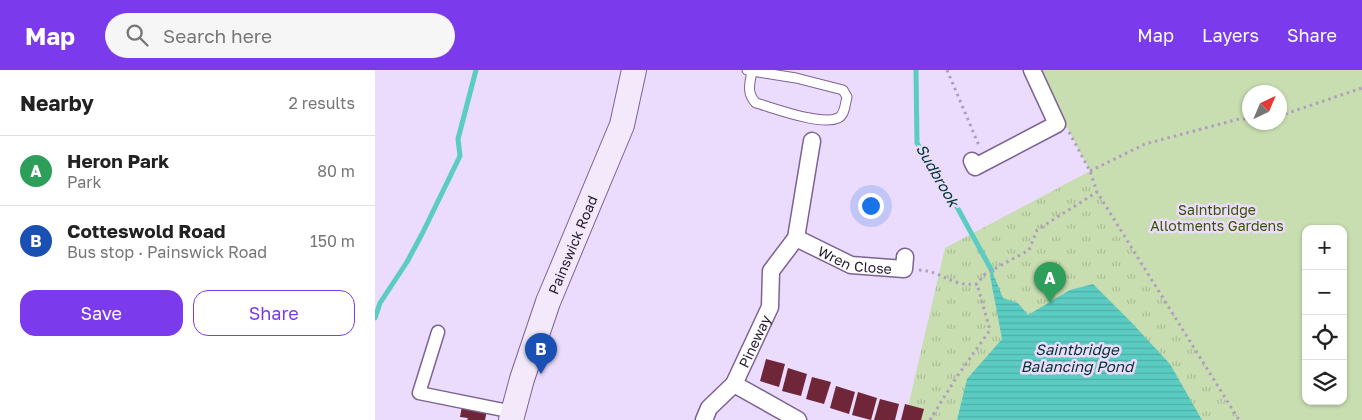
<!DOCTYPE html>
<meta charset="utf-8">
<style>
:root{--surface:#fff;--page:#f6f6f6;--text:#222;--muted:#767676;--line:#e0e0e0;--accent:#7c3aed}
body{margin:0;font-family:"Golos Text",sans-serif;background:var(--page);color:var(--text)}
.controls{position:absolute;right:15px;bottom:15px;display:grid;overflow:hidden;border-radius:10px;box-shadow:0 1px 4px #0004}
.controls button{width:45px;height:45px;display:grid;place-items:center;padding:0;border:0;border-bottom:1px solid var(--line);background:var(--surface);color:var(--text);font:25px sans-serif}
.compass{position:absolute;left:867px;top:15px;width:45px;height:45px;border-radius:50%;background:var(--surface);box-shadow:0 1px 4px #0004;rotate:44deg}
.you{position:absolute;left:495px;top:135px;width:18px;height:18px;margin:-12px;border:4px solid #fff;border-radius:50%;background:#1a73e8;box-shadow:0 0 0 8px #1a73e833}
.badge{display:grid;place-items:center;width:32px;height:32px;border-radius:50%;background:var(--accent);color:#fff;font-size:16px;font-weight:700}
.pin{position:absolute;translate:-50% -41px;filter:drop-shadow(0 1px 2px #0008)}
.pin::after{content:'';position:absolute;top:26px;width:18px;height:15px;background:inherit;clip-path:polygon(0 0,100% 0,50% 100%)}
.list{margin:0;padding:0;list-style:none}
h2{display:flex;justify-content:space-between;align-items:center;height:65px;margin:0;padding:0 20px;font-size:21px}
h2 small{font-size:16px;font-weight:400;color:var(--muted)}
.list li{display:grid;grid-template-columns:32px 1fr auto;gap:15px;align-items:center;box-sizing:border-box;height:70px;padding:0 20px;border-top:1px solid var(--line)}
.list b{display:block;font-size:19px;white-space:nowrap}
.list p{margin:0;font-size:16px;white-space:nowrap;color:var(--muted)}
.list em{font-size:16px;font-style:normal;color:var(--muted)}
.actions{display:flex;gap:10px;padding:15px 20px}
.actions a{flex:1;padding:11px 0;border:1px solid var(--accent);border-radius:15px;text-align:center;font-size:18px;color:var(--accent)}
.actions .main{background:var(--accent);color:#fff}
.icon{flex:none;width:28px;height:28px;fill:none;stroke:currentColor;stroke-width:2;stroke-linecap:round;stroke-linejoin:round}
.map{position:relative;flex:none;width:987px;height:350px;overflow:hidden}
header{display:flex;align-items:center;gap:30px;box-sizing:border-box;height:70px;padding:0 25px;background:var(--accent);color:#fff}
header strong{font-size:24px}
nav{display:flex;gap:28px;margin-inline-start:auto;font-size:18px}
.search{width:350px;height:45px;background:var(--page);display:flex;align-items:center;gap:12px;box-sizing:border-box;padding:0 18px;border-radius:28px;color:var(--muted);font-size:19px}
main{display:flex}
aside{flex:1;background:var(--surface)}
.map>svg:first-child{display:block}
</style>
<header>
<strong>Map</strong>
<div class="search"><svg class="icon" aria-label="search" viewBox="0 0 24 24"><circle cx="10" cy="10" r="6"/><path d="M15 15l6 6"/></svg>Search here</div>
<nav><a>Map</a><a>Layers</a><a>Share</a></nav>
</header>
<main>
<aside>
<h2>Nearby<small>2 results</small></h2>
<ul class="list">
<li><span class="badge" style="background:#2e9e5b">A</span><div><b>Heron Park</b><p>Park</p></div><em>80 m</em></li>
<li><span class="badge" style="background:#1a4fb4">B</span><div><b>Cotteswold Road</b><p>Bus stop · Painswick Road</p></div><em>150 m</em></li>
</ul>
<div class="actions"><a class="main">Save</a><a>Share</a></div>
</aside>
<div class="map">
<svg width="987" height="350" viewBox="0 0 987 350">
<defs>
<pattern id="park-tufts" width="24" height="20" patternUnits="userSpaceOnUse" patternTransform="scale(1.25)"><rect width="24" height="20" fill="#c8ddb0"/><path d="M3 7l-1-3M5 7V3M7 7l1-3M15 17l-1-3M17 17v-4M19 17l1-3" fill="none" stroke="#acbd98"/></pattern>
<pattern id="water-rules" width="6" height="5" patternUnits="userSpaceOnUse" patternTransform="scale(1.25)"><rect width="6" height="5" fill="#5bccc2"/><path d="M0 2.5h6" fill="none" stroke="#4fafa7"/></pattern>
</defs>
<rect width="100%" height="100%" fill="#ebdbfc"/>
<path fill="#c8ddb0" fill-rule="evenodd" d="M 657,0 L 987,0 L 987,350 L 864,350 L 722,122 L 715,101 L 693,59 L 682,54 ZM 874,22 L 904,22 L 904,52 L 874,52 ZM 931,159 L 968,159 L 968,331 L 931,331 Z"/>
<path fill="url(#park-tufts)" d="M 715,101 L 722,122 L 865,350 L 530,350 L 570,178 Z"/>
<path fill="url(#water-rules)" d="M 617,201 L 628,228 L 643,233 L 653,245 L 695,220 L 718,214 L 756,252 L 795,294 L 827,350 L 582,350 L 592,309 L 627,269 L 615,205 Z"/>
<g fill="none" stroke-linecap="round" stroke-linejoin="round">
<g stroke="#5bccc2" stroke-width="5">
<path d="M 541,0 L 542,73 L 576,126 L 617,201"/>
<path d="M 0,248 L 5,233 L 32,192 L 48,162 L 85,86 L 83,69 L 101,0"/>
</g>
</g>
<g fill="#6f2639">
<path d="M 391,289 L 410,294 L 404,317 L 385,311 Z"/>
<path d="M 413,298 L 432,304 L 426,326 L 407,321 Z"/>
<path d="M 437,307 L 456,312 L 449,334 L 431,329 Z"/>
<path d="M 461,316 L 480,322 L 474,344 L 455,338 Z"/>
<path d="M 483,322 L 502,328 L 496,350 L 477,345 Z"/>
<path d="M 505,329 L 524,334 L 520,350 L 499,350 Z"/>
<path d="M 530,334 L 549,339 L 546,350 L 526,350 Z"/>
<path d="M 87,336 L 112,340 L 110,350 L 92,350 L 93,348 L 85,347 Z"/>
</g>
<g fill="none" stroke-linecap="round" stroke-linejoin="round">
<defs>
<path id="service" d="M 372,0 L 377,1 L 421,8 L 468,20 L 472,27 C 470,34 470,45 463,48 C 446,56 399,38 381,33 C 371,23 375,13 377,1"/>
<path id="pedestrian" d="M 63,262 L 44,323 L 138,342"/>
<g id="minor">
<path d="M 597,91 L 600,97 L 682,54 L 657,0"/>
<path id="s1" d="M 421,168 L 476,195 L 529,199 L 530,187"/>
<path d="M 359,314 L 423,350"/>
<path id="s2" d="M 329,350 L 334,338 L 359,314 L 395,237 L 396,201 L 421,168 L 437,71"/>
</g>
<g id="secondary">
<path id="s3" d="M 136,350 L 147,309 L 173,232 L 247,55 L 259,0"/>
</g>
</defs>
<use href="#service" stroke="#7d6394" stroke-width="11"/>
<use href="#pedestrian" stroke="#7d6394" stroke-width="15"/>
<use href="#minor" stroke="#7d6394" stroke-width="19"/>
<use href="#secondary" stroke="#7d6394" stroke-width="26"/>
<g stroke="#aea0bd" stroke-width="3" stroke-dasharray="2.5 4" stroke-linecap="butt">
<path d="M 572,0 L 605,78"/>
<path d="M 904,46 L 987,18"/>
<path d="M 694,62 L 715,101 L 722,122 L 864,350"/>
<path d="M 715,101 L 770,74 L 864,49 L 874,49"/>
<path d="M 544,200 C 568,201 575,217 602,214 L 610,204 L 654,180 L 662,160 L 722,122"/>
<path d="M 555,350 L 581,308 L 615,260 L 602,214"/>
</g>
<use href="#service" stroke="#fff" stroke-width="9"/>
<use href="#pedestrian" stroke="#fff" stroke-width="12"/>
<use href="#minor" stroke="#fff" stroke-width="16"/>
<use href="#secondary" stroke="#f3e9fb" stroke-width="24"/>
</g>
<g text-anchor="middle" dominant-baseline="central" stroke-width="5" stroke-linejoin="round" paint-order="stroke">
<g font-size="14" fill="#385300" stroke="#ebdbfc">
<text x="842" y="139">Saintbridge<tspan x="842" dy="16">Allotments Gardens</tspan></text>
</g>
<g font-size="14" fill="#261b2f" stroke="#ebdbfc">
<text stroke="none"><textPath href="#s3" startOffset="186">Painswick Road</textPath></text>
<text stroke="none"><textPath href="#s1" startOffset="64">Wren Close</textPath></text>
<text stroke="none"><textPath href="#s2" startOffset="95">Pineway</textPath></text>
</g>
<g font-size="15" font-style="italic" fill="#003532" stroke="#ebdbfc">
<text transform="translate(563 105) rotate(60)">Sudbrook</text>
<text x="702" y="279">Saintbridge<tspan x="702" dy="17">Balancing Pond</tspan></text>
</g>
</g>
</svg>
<div class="controls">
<button>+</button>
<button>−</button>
<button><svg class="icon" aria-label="locate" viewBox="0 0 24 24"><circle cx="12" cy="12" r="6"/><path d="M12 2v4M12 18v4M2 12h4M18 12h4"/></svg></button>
<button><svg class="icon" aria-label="layers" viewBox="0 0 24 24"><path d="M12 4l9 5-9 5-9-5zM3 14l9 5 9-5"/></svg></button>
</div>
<svg class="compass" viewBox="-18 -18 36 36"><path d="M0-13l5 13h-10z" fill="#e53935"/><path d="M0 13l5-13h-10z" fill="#767676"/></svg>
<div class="you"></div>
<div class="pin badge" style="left:675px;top:233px;background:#2e9e5b">A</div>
<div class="pin badge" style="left:166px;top:304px;background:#1a4fb4">B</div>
</div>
</main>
